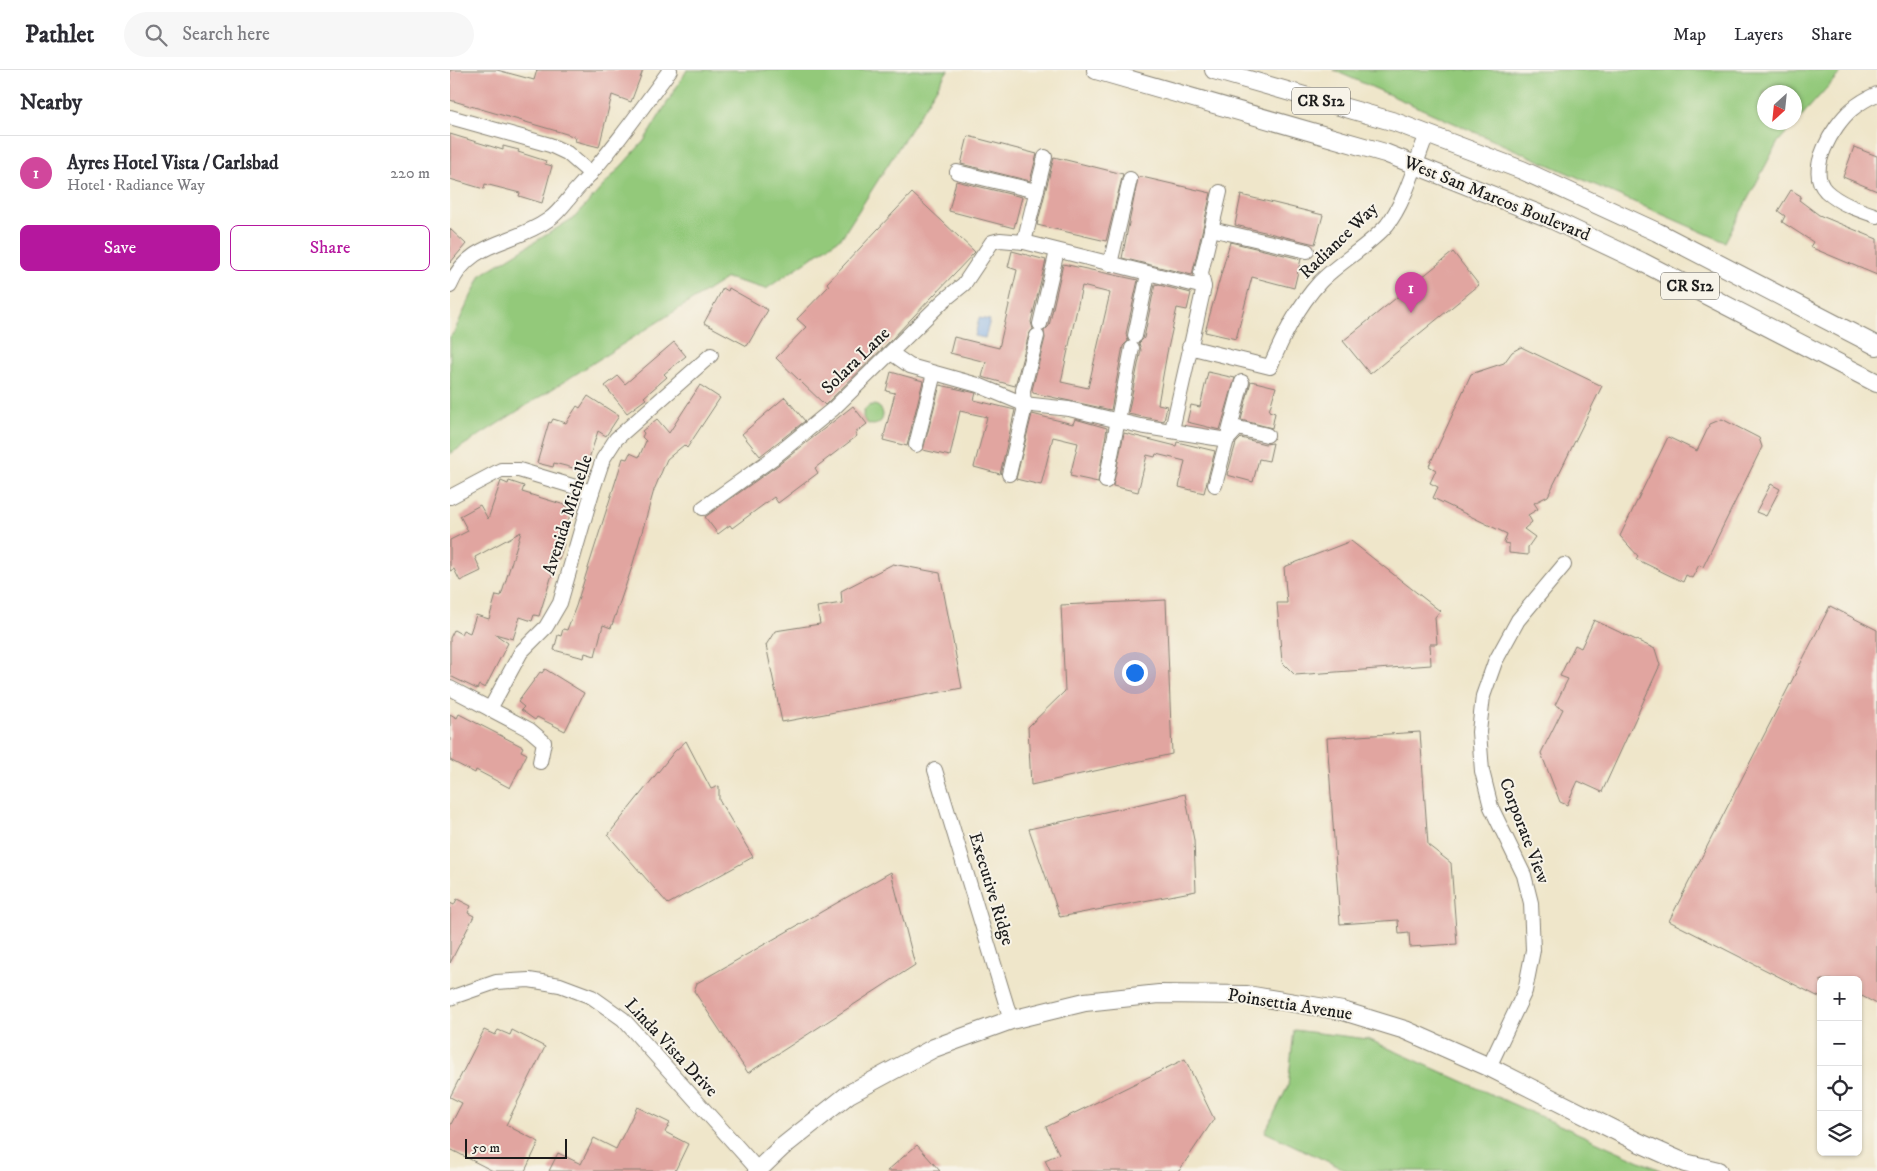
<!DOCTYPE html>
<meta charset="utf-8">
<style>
:root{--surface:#fff;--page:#f7f7f7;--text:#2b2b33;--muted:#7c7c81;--line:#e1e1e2;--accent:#b5179e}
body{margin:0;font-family:"IM FELL DW Pica",serif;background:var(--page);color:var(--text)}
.controls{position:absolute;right:15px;bottom:15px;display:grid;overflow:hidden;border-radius:8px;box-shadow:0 1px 4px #0004}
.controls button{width:45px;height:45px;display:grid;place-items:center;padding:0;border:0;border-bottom:1px solid var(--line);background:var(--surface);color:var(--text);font:25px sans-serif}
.compass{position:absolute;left:1307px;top:15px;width:45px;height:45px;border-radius:50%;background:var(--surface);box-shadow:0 1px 4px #0004;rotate:207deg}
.scale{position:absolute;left:15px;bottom:12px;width:102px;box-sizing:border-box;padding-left:5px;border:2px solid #1c1c1c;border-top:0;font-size:14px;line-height:18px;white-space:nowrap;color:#1c1c1c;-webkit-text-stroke:4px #f7f3e8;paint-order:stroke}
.you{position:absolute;left:684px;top:602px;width:18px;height:18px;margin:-12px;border:4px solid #fff;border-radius:50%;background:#1a73e8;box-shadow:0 0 0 8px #1a73e833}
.badge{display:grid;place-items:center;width:32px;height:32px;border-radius:50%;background:var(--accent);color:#fff;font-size:16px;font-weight:700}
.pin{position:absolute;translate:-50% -41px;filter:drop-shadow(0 1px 2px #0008)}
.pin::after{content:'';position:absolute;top:26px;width:18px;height:15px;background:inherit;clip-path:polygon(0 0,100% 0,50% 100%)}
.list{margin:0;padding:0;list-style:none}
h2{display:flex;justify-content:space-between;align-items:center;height:65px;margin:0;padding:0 20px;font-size:21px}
h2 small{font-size:16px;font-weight:400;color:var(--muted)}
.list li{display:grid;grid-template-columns:32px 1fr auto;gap:15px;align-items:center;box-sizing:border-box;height:75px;padding:0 20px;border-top:1px solid var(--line)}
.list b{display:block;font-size:19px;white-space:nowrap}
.list p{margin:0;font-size:16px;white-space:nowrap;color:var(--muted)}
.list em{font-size:16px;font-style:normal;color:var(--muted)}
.actions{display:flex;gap:10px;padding:15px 20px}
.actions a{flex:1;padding:11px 0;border:1px solid var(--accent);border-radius:8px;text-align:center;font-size:18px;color:var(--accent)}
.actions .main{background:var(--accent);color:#fff}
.icon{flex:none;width:28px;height:28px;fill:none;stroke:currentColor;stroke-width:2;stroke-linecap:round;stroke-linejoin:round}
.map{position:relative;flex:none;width:1427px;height:1101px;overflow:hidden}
header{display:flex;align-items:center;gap:30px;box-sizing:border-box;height:70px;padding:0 25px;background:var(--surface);border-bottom:1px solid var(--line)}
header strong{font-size:24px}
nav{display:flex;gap:28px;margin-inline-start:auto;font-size:18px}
.search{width:350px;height:45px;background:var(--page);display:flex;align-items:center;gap:12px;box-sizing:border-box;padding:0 18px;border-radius:28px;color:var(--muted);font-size:19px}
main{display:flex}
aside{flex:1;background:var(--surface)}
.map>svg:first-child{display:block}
</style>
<header>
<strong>Pathlet</strong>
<div class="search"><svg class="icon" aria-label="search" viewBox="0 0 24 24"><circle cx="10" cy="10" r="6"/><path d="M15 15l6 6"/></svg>Search here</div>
<nav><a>Map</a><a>Layers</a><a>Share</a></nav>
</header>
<main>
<aside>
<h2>Nearby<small></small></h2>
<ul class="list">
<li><span class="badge" style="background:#d1479c">1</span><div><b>Ayres Hotel Vista / Carlsbad</b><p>Hotel · Radiance Way</p></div><em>220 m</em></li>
</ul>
<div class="actions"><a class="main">Save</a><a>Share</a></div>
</aside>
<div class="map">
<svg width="1427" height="1101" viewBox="0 0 1427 1101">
<rect width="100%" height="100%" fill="#f7f3e8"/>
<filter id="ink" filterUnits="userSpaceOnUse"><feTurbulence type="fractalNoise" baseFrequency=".02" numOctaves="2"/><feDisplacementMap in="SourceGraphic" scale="10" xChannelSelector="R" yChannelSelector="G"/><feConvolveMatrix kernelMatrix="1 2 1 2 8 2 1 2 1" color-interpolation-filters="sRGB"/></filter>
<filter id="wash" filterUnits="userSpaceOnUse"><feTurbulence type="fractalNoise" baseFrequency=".0096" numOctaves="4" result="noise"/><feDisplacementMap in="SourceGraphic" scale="20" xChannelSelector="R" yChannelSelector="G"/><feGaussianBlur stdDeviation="1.12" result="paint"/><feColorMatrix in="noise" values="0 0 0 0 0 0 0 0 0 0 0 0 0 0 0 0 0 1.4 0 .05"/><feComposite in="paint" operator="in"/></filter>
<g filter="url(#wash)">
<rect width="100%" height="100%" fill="#efe6ca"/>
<g fill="#93c97a" stroke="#58724b" fill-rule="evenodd">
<path d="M 237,0 L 498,0 L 392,167 L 316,219 L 277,208 L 0,384 L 0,267 L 4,262 L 31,205 L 125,147 L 194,71 Z"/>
<path d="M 883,0 L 1393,0 L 1328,72 L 1275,172 ZM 1344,22 L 1344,52 L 1314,52 L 1314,22 Z"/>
<circle cx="423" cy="345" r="10"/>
<path d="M 844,960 L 918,969 L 1212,1101 L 898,1101 L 815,1062 L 838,1016 Z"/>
</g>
<path fill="#7aaae5" stroke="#4b6380" d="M 529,248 L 540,250 L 535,268 L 525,266 Z"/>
<g id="blocks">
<g fill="#e1a5a0" fill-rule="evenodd">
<path d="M 0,0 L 47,0 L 84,10 L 87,0 L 193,0 L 181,32 L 162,25 L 149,77 L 125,71 L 126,67 L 110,62 L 0,30 Z"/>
<path d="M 0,64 L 53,80 L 53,76 L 69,80 L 68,82 L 96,91 L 95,94 L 102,96 L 92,133 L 69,126 L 70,123 L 35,114 L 34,119 L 0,109 Z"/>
<path d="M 518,66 L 587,84 L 580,111 L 511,94 Z"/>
<path d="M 1404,77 L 1427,86 L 1427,121 L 1393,107 Z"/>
<path d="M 604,87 L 673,104 L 656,171 L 587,155 Z"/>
<path d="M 692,107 L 761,123 L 742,205 L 672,188 L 688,108 Z"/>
<path d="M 506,111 L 572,127 L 564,158 L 499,141 Z"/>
<path d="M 1341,120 L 1351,126 L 1349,130 L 1369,145 L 1427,169 L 1427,205 L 1360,177 L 1363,172 L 1332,152 L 1335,146 L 1328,141 Z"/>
<path d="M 462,123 L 525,182 L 442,269 L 375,335 L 326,288 L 356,257 L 347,249 L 379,216 L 377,213 Z"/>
<path d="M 791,125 L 873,145 L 865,174 L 785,155 Z"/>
<path d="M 0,159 L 16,174 L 0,193 Z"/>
<path d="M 780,172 L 851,189 L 844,218 L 802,207 L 786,269 L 755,262 Z"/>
<path d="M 562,181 L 596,190 L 581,252 L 583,259 L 579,264 L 565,316 L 532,307 L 536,292 L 500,283 L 504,267 L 549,278 L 567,200 L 558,197 Z"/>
<path d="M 1003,182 L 1029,215 L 920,304 L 893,271 Z"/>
<path d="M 613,194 L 688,210 L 676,264 L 678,271 L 673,276 L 661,340 L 583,323 L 582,320 L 595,268 L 594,261 L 599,256 ZM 632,216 L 660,223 L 638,318 L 611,312 Z"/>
<path d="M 705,214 L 741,223 L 737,240 L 727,238 L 717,283 L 708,334 L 717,336 L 714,351 L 678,344 L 691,280 L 689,273 L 694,268 Z"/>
<path d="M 273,218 L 278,221 L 279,218 L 318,240 L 297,276 L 254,253 Z"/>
<path d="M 224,272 L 236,286 L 214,304 L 217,307 L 194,327 L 196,329 L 177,343 L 155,316 L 168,306 L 175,314 Z"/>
<path d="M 1071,277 L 1152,316 L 1098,426 L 1084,433 L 1088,439 L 1078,445 L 1082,452 L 1074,459 L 1085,467 L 1078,477 L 1078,485 L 1059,483 L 1059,474 L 1054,473 L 1057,464 L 983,428 L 988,417 L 980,413 L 986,400 L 979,396 L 1021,304 L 1054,293 L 1062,282 Z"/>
<path d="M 441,302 L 473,311 L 457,376 L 433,370 L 445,323 L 436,321 Z"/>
<path d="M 758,302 L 785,308 L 770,360 L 737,352 L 741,335 L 750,337 Z"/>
<path d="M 801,311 L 826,317 L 819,341 L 825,343 L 822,358 L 791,350 Z"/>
<path d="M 250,315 L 270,328 L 237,378 L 234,375 L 217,389 L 204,420 L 182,497 L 161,558 L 153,555 L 145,586 L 135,583 L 134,588 L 104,580 L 108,565 L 111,566 L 113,559 L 117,560 L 126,536 L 173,388 L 177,389 L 180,383 L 189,387 L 196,371 L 192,367 L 194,363 L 192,361 L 207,349 L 219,363 Z"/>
<path d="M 490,315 L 526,323 L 524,330 L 565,340 L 550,404 L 524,397 L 537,347 L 510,341 L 500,386 L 473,380 Z"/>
<path d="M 138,326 L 169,346 L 156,366 L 148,361 L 135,401 L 104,393 L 103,397 L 87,393 L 99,352 L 101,353 L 103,349 L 116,353 L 127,336 L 130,338 Z"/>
<path d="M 335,327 L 355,351 L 310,386 L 292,364 Z"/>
<path d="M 403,336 L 417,354 L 405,363 L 407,366 L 365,398 L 368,403 L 328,433 L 324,427 L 282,458 L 280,455 L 268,464 L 255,447 L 328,395 Z"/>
<path d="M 582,344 L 623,354 L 625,349 L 657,358 L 648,412 L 620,406 L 628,373 L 603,367 L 591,415 L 566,409 Z"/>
<path d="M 1272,349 L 1309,368 L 1312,377 L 1253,497 L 1249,495 L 1242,508 L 1236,505 L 1233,512 L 1186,489 L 1188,486 L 1170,466 L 1218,367 L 1247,381 L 1260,354 Z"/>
<path d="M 674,363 L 726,376 L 727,372 L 765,381 L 754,423 L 729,417 L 735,391 L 706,384 L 705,387 L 697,385 L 688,422 L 663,416 Z"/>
<path d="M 791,368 L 815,374 L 823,373 L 819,391 L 809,389 L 803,412 L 777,405 L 786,373 Z"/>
<path d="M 51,411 L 58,414 L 59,411 L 74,416 L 72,422 L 118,436 L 116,443 L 120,445 L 111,473 L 114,474 L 109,489 L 107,489 L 89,546 L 84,545 L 82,551 L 70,547 L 63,569 L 45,564 L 58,573 L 35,618 L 29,615 L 27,619 L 0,606 L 0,568 L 4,560 L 11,564 L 13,560 L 20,563 L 26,545 L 39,549 L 46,525 L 51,526 L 71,462 L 25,487 L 31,501 L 10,511 L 4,499 L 0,501 L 0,470 L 18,461 L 10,446 L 30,435 L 38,449 Z"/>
<path d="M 1321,414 L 1330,419 L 1316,446 L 1306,442 Z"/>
<path d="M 901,471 L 990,541 L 985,547 L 987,574 L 980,574 L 981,595 L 845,605 L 832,592 L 827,533 L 837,533 L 834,497 Z"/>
<path d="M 443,494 L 490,503 L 512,618 L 332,652 L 316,575 L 325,561 L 370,554 L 367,537 L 392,533 L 391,521 Z"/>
<path d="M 716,530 L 722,684 L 581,715 L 578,657 L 615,621 L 611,535 Z"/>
<path d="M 1380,536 L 1427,560 L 1427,934 L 1408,924 L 1408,910 L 1371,910 L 1371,928 L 1219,851 Z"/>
<path d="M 1144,550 L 1205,579 L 1210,595 L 1152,722 L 1128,711 L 1117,735 L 1110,732 L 1091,683 L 1113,639 L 1105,635 L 1118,609 L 1110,606 L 1125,575 L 1131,578 Z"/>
<path d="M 95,599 L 134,623 L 115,661 L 87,647 L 85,650 L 71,640 L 74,637 L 68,632 L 90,602 L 92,603 Z"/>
<path d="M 0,644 L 7,648 L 9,644 L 73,677 L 71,681 L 77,684 L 60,718 L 26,700 L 25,703 L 0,690 Z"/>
<path d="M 970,662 L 978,775 L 1001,793 L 1007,874 L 960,877 L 959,863 L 949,864 L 948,850 L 890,854 L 877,668 Z"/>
<path d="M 236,671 L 261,719 L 269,716 L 269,730 L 303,787 L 218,834 L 158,765 L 224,682 Z"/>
<path d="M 735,724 L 744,770 L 746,821 L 610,847 L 579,759 Z"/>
<path d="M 441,802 L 465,895 L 298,1003 L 244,921 L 247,913 Z"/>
<path d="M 7,829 L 21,836 L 18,843 L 24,846 L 0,893 L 0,833 L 4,835 Z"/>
<path d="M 34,960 L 45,965 L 48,960 L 60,965 L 62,960 L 95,977 L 56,1055 L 89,1072 L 75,1101 L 43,1101 L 0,1079 L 0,1056 L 12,1033 L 0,1027 Z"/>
<path d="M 735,989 L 764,1049 L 729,1101 L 600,1101 L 595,1090 L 609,1084 L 596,1057 Z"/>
<path d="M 187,1037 L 220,1053 L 215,1062 L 238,1074 L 225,1101 L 99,1101 L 108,1083 L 131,1094 L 144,1068 L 166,1079 Z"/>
<path d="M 467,1075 L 490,1101 L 437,1101 Z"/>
</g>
</g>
</g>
<g filter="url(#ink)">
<use href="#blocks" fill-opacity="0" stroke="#868173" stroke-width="1"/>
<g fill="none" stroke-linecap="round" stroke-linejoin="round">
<defs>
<g id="minor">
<path d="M 1427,24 C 1418,28 1409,33 1401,40 C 1384,55 1355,100 1376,121 C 1390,134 1409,140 1427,146"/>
<path d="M 0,47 L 100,75 L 117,83 L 141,104"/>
<path d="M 507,102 L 586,121"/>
<path d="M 761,159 L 857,181"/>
<path d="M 574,172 L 595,87"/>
<path d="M 660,194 L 680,109"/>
<path d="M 0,216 C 19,170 63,175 98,150 C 109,143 118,129 126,120 C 161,82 190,41 220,0"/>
<path d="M 590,254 L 607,181"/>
<path d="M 685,266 L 698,204"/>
<path d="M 739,277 L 820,297 C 833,267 847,237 870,212 C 890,191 918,177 937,155 C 955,133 966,91 977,64"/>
<path d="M 441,283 L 460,296 L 528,315 L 574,334 L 619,339 L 690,356 L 777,370 L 788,358 L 817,365"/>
<path d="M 722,360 L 754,217 L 751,203 L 770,122"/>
<path d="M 466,375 L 484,303"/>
<path d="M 559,404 L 574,341 L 573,320 L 587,266"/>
<path d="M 656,411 L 682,278"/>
<path d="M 765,415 L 792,312"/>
<path d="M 0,427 L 51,400 L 69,400 L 142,422"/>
<path d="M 253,438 L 323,388 L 383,339 L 493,231 L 514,214 L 542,172 L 550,170 L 574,172 L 754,217"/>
<path d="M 0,618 L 80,660 L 94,672 L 90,692"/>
<path d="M 40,639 L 71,582 L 96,557 L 110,533 L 142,422 L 153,389 L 166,369 L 261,285"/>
<path d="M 485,700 L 561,950"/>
<path d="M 0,928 L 46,912 L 79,910 L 110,915 L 142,927 L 173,949 L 309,1101"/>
<path d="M 1039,997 L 1075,921 L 1083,880 L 1081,833 L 1074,805 L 1041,737 L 1032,701 L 1029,662 L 1033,626 L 1045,592 L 1068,550 L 1114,495"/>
</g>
<g id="major">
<path d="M 646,0 L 935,83 L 1099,148 L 1192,192 L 1427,313"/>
<path d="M 764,0 L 945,52 L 1072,100 L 1207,162 L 1427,276"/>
<path d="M 307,1101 L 331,1078 L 399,1024 L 484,978 L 561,950 L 635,932 L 709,924 L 797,925 L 893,941 L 955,960 L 1039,997 L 1190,1073 L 1235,1093 L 1268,1101"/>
</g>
</defs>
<use href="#minor" stroke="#868173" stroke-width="16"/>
<use href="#major" stroke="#868173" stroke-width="20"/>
<use href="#minor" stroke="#fff" stroke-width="14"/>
<use href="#major" stroke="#fff" stroke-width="18"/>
</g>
</g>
<g text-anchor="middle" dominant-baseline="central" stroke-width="4" stroke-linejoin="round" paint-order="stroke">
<g fill="#f7f3e8" stroke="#5e5c59" stroke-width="1">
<rect x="842" y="17.5" width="58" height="27" rx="4"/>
<rect x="1211" y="202.5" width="58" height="27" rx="4"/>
</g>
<g font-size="16" font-weight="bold" fill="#1c1c1c">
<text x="871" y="31">CR S12</text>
<text x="1240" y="216">CR S12</text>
</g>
<g font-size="18" fill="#1c1c1c" stroke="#f7f3e8">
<text transform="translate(1047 129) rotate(22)">West San Marcos Boulevard</text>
<text transform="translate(889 171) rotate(-44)">Radiance Way</text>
<text transform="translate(406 291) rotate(-44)">Solara Lane</text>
<text transform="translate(118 445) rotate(-72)">Avenida Michelle</text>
<text transform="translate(1074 761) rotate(69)">Corporate View</text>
<text transform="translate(541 819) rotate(73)">Executive Ridge</text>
<text transform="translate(840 935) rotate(9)">Poinsettia Avenue</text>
<text transform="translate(221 978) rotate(47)">Linda Vista Drive</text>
</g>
</g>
</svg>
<div class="controls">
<button>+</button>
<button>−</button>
<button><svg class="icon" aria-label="locate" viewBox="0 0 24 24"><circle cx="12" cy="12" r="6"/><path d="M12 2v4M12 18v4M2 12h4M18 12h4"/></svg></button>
<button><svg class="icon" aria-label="layers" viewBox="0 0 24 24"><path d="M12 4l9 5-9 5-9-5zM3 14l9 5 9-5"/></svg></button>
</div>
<svg class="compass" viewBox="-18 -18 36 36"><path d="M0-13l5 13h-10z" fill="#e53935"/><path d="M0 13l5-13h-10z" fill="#7c7c81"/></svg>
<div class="scale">50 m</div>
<div class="you"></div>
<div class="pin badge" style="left:961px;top:243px;background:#d1479c">1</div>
</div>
</main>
